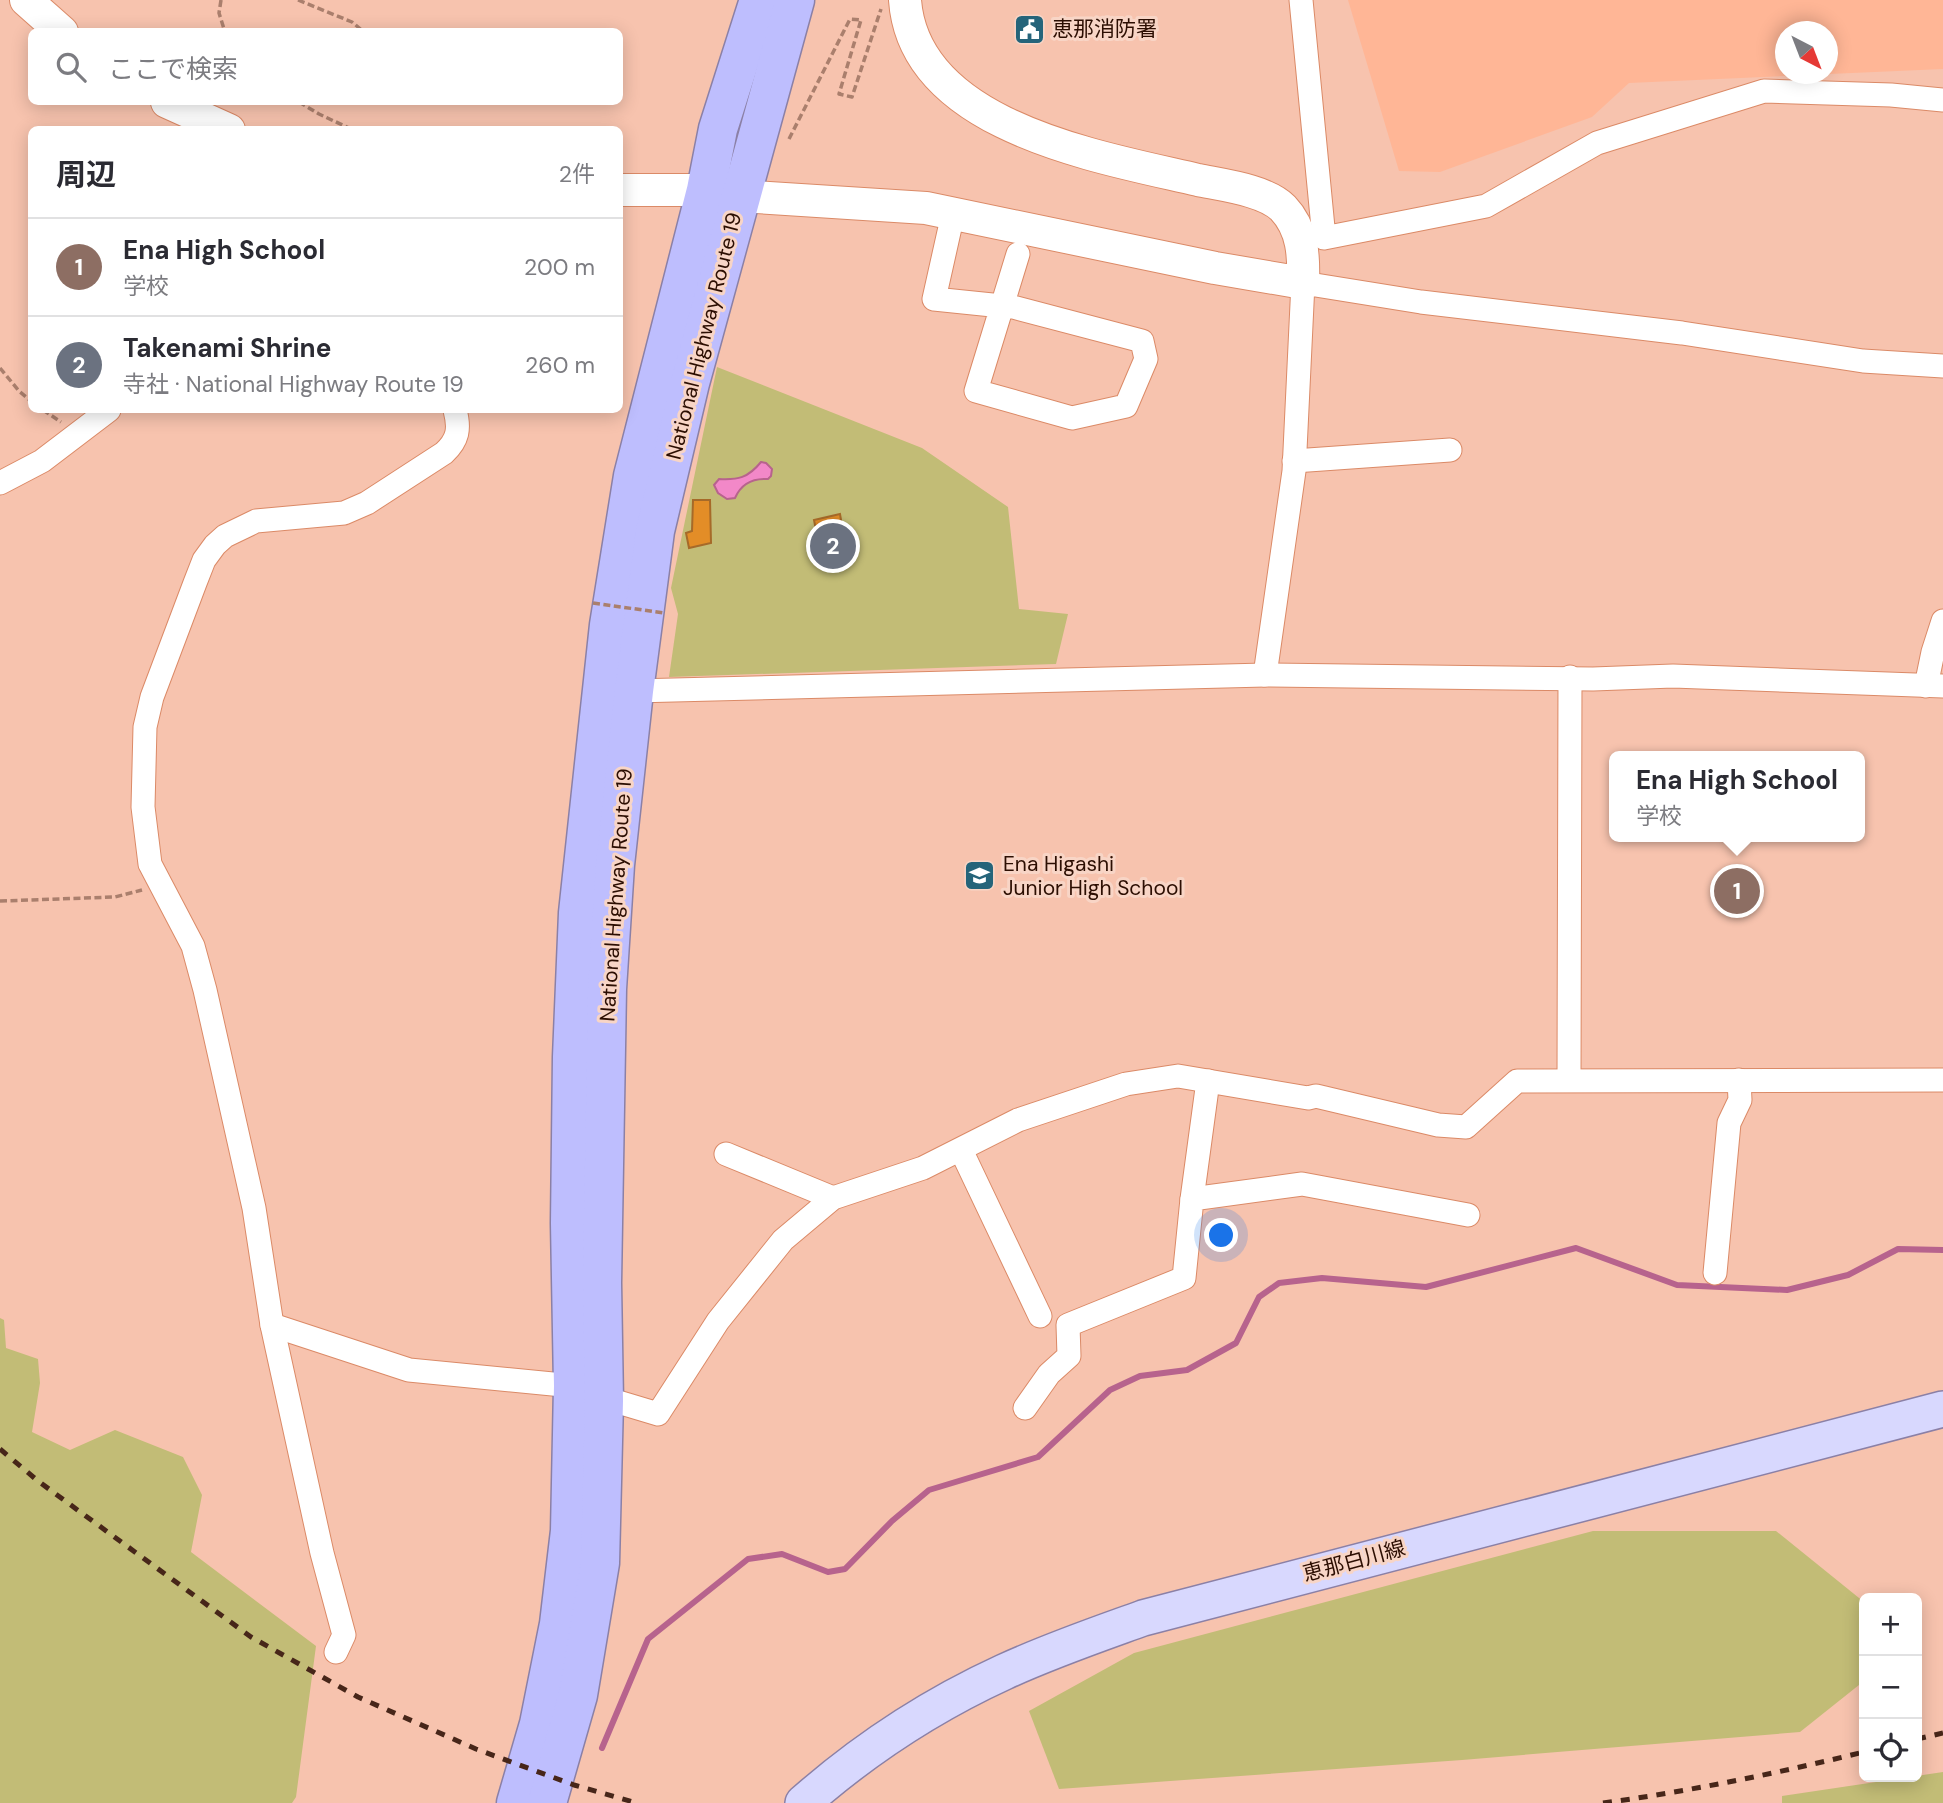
<!DOCTYPE html>
<html lang="ja">
<meta charset="utf-8">
<style>
:root{--surface:#fff;--page:#f2f2f3;--text:#2b2b33;--muted:#7c7c81;--line:#e1e1e2;--accent:#1a73e8}
body{margin:0;font-family:"DM Sans","Noto Sans JP",sans-serif;background:var(--page);color:var(--text)}
.controls{position:absolute;right:21px;bottom:21px;display:grid;overflow:hidden;border-radius:10px;box-shadow:0 4px 18px #0003}
.controls button{width:63px;height:63px;display:grid;place-items:center;padding:0;border:0;border-bottom:2px solid var(--line);background:var(--surface);color:var(--text);font:35px sans-serif}
.compass{position:absolute;left:1775px;top:21px;width:63px;height:63px;border-radius:50%;background:var(--surface);box-shadow:0 4px 18px #0003;rotate:138deg}
.you{position:absolute;left:1222px;top:1236px;width:24px;height:24px;margin:-18px;border:5px solid #fff;border-radius:50%;background:#1a73e8;box-shadow:0 0 0 10px #1a73e833}
.badge{display:grid;place-items:center;width:46px;height:46px;border-radius:50%;background:var(--accent);color:#fff;font-size:23px;font-weight:700}
.pin{position:absolute;translate:-50% -50%;border:4px solid #fff;box-shadow:0 2px 7px #0006}
.popup{position:absolute;left:1609px;top:751px;width:256px;height:91px;box-sizing:border-box;display:grid;place-content:center;border-radius:10px;background:var(--surface);filter:drop-shadow(0 2px 5px #0005);font-size:23px;white-space:nowrap;color:var(--muted)}
.popup b{font-size:26px;color:var(--text)}
.popup::after{content:'';position:absolute;left:50%;top:100%;margin-left:-14px;border:14px solid transparent;border-top-color:var(--surface)}
.list{margin:0;padding:0;list-style:none}
h2{display:flex;justify-content:space-between;align-items:center;height:91px;margin:0;padding:0 28px;font-size:30px}
h2 small{font-size:23px;font-weight:400;color:var(--muted)}
.list li{display:grid;grid-template-columns:46px 1fr auto;gap:21px;align-items:center;box-sizing:border-box;height:98px;padding:0 28px;border-top:2px solid var(--line)}
.list b{display:block;font-size:26px;white-space:nowrap}
.list p{margin:0;font-size:23px;white-space:nowrap;color:var(--muted)}
.list em{font-size:23px;font-style:normal;color:var(--muted)}
.icon{flex:none;width:38px;height:38px;fill:none;stroke:currentColor;stroke-width:2;stroke-linecap:round;stroke-linejoin:round}
.map{position:relative;flex:none;width:1943px;height:1803px;overflow:hidden}
.search{position:absolute;background:var(--surface);box-shadow:0 4px 18px #0003;left:28px;top:28px;width:595px;height:77px;display:flex;align-items:center;gap:18px;box-sizing:border-box;padding:0 24px;border-radius:10px;color:var(--muted);font-size:26px}
.panel{position:absolute;background:var(--surface);box-shadow:0 4px 18px #0003;left:28px;top:126px;width:595px;height:287px;border-radius:10px}
.map>svg:first-child{display:block}
</style>
<div class="map">
<svg width="1943" height="1803" viewBox="0 0 1943 1803">
<rect width="100%" height="100%" fill="#f7c3ae"/>
<path fill="#ffb696" fill-rule="evenodd" d="M 1348,0 L 1943,0 L 1943,69 L 1629,83 L 1592,117 L 1440,172 L 1399,171 ZM 1786,32 L 1828,32 L 1828,74 L 1786,74 Z"/>
<g fill="#c2bc76">
<path d="M 717,367 L 922,448 L 1008,507 L 1019,609 L 1068,614 L 1056,664 L 669,677 L 678,614 L 671,588 Z"/>
<path d="M 0,1318 L 4,1320 L 6,1348 L 38,1359 L 40,1383 L 32,1432 L 70,1450 L 115,1430 L 183,1457 L 202,1495 L 191,1552 L 316,1646 L 296,1797 L 292,1803 L 0,1803 Z"/>
<path d="M 1593,1531 L 1776,1531 L 1864,1602 L 1864,1681 L 1800,1732 L 1462,1760 L 1059,1789 L 1029,1711 L 1134,1653 Z"/>
<path d="M 1943,1772 L 1943,1803 L 1782,1803 L 1782,1796 Z"/>
</g>
<path fill="#f288c8" stroke="#b7638d" stroke-width="2" d="M 761,462 L 766,463 L 772,469 L 771,476 L 768,479 C 752,478 741,484 735,498 L 727,499 L 718,493 L 714,485 L 719,479 C 738,480 748,478 761,462 Z"/>
<g fill="none" stroke-linecap="round" stroke-linejoin="round">
<path stroke="#b7638d" stroke-width="6" d="M 602,1748 L 648,1639 L 748,1559 L 782,1554 L 828,1572 L 845,1569 L 892,1521 L 929,1490 L 1038,1457 L 1110,1390 L 1140,1376 L 1187,1370 L 1236,1343 L 1259,1297 L 1279,1283 L 1322,1278 L 1426,1287 L 1576,1248 L 1677,1285 L 1787,1290 L 1848,1275 L 1898,1249 L 1943,1250"/>
</g>
<g fill="#e38d27" stroke="#a66a29" stroke-width="2">
<path d="M 693,500 L 710,500 L 711,543 L 689,548 L 686,533 L 692,531 Z"/>
<path d="M 840,514 L 847,555 L 822,561 L 814,520 Z"/>
</g>
<g fill="none" stroke-linecap="round" stroke-linejoin="round">
<defs>
<g id="street">
<path d="M 1301,0 L 1324,238 L 1486,206 L 1597,143 L 1764,91 L 1891,95 L 1943,100"/>
<path d="M 953,214 L 934,299 L 1002,306 L 1013,307 L 1142,341 L 1146,359 L 1126,406 L 1072,418 L 976,391 L 1018,254"/>
<path d="M 1294,461 L 1450,450"/>
<path d="M 0,483 L 42,461 L 109,410"/>
<path d="M 1265,675 L 1294,471 L 1303,283 L 1421,302 L 1682,333 L 1863,361 L 1943,366"/>
<path d="M 1926,686 L 1933,652 L 1943,621"/>
<path d="M 634,691 L 1265,675 L 1593,679 L 1673,676 L 1943,686"/>
<path d="M 1569,1079 L 1570,677"/>
<path d="M 961,1150 L 1040,1316"/>
<path d="M 726,1154 L 833,1198"/>
<path d="M 1192,1199 L 1208,1081"/>
<path d="M 1715,1273 L 1729,1123 L 1740,1100 L 1739,1080"/>
<path d="M 272,1325 L 409,1370 L 573,1386"/>
<path d="M 604,1401 L 618,1402 L 658,1414 L 718,1321 L 783,1240 L 833,1198 L 923,1168 L 1018,1120 L 1126,1084 L 1178,1076 L 1308,1098 L 1316,1096 L 1438,1125 L 1466,1127 L 1517,1081 L 1943,1080"/>
<path d="M 1025,1408 L 1049,1374 L 1069,1356 L 1068,1325 L 1184,1278 L 1192,1199 L 1302,1184 L 1468,1215"/>
<path d="M 336,1652 L 344,1635 L 322,1553 L 272,1325 L 254,1208 L 205,990 L 193,946 L 150,864 L 143,807 L 145,727 L 152,697 L 195,583 L 204,560 L 215,545 L 225,536 L 256,521 L 344,513 L 367,503 L 444,453 C 458,440 460,429 455,410"/>
</g>
<g id="secondary">
<path d="M 26,0 L 62,32"/>
<path d="M 167,102 L 229,130"/>
<path d="M 620,190 L 706,190 L 740,196 L 926,208 L 1215,268 L 1303,283 C 1304,256 1303,229 1283,208 C 1265,190 1222,185 1198,180 C 1100,157 914,127 905,0"/>
</g>
<path id="primary" d="M 803,1803 C 862,1751 932,1705 1004,1672 C 1049,1651 1096,1635 1143,1618 L 1943,1409"/>
<g id="highway">
<path d="M 516,1803 L 539,1724 L 559,1624 L 570,1531 L 573,1386 L 570,1223 L 572,1057 L 578,913 L 609,625 L 633,476 L 706,190 L 718,129 L 759,0"/>
<path d="M 547,1803 L 578,1695 L 600,1563 L 604,1401 L 602,1283 L 607,989 L 615,865 L 634,691 L 655,531 L 690,383 L 795,0"/>
</g>
</defs>
<use href="#street" stroke="#db8a67" stroke-width="25"/>
<use href="#secondary" stroke="#db8a67" stroke-width="34"/>
<use href="#primary" stroke="#8b80a6" stroke-width="38"/>
<use href="#highway" stroke="#8b80a6" stroke-width="41"/>
<g stroke="#aa7f6d" stroke-width="3.5" stroke-dasharray="7 3.5" stroke-linecap="butt">
<path d="M 221,0 L 219,13 L 225,32"/>
<path d="M 298,0 L 352,22 L 364,32"/>
<path d="M 299,102 L 319,114 L 353,130"/>
<path d="M 789,139 L 850,19 L 861,20 L 839,94 L 852,97 L 881,9"/>
<path d="M 0,368 L 19,391 L 32,402"/>
<path d="M 43,410 L 61,422"/>
<path d="M 0,901 L 115,897 L 142,890"/>
</g>
<use href="#street" stroke="#fff" stroke-width="23"/>
<use href="#secondary" stroke="#fff" stroke-width="32"/>
<use href="#primary" stroke="#d8d8fe" stroke-width="35"/>
<use href="#highway" stroke="#bebefe" stroke-width="38"/>
<g stroke="#472619" stroke-width="5" stroke-dasharray="9 9" stroke-linecap="butt">
<path d="M 0,1449 L 38,1481 L 251,1637 L 358,1697 L 476,1749 L 574,1785 L 637,1803"/>
<path d="M 1917,1739 L 1943,1733"/>
<path d="M 1603,1803 C 1691,1791 1778,1773 1864,1752"/>
</g>
<path stroke="#aa7f6d" stroke-width="3.5" stroke-dasharray="7 3.5" stroke-linecap="butt" d="M 593,603 L 664,613"/>
</g>
<defs>
<symbol id="civic-square" viewBox="-11 -11 22 22"><rect x="-9" y="-9" width="18" height="18" rx="4" fill="#25647a" stroke="#f8d5c6"/><path d="M-.6-6.5H3V-4.5H.6V-3L4-1V1h2V6H-6V1h2V-1L-.6-3ZM-1.2 2.5V6h2.4V2.5Z" fill="#fff"/></symbol>
<symbol id="school-square" viewBox="-11 -11 22 22"><rect x="-9" y="-9" width="18" height="18" rx="4" fill="#25647a" stroke="#f8d5c6"/><path d="M0-5L7-2L0 1L-7-2ZM-4 1L0 2.5L4 1V4Q0 6-4 4Z" fill="#fff"/></symbol>
</defs>
<g fill-rule="evenodd">
<use href="#civic-square" x="1012" y="12" width="35" height="35"/>
<use href="#school-square" x="962" y="858" width="35" height="35"/>
</g>
<g text-anchor="middle" dominant-baseline="central" stroke-width="6" stroke-linejoin="round" paint-order="stroke">
<g font-size="21" fill="#2c0e02" stroke="#f8d5c6" text-anchor="start">
<text x="1052" y="29">恵那消防署</text>
<text x="1003" y="864">Ena Higashi<tspan x="1003" dy="24">Junior High School</tspan></text>
</g>
<g font-size="21" fill="#2c0e02" stroke="#f8d5c6">
<text transform="translate(704 336) rotate(-76)">National Highway Route 19</text>
<text transform="translate(616 895) rotate(-86)">National Highway Route 19</text>
<text transform="translate(1354 1561) rotate(-15)">恵那白川線</text>
</g>
</g>
</svg>
<div class="controls">
<button>+</button>
<button>−</button>
<button><svg class="icon" aria-label="locate" viewBox="0 0 24 24"><circle cx="12" cy="12" r="6"/><path d="M12 2v4M12 18v4M2 12h4M18 12h4"/></svg></button>
</div>
<svg class="compass" viewBox="-18 -18 36 36"><path d="M0-13l5 13h-10z" fill="#e53935"/><path d="M0 13l5-13h-10z" fill="#7c7c81"/></svg>
<div class="you"></div>
<div class="pin badge" style="left:1737px;top:891px;background:#8d6e63">1</div>
<div class="popup"><b>Ena High School</b>学校</div>
<div class="pin badge" style="left:833px;top:546px;background:#6b7280">2</div>
<div class="search"><svg class="icon" aria-label="search" viewBox="0 0 24 24"><circle cx="10" cy="10" r="6"/><path d="M15 15l6 6"/></svg>ここで検索</div>
<section class="panel">
<h2>周辺<small>2件</small></h2>
<ul class="list">
<li><span class="badge" style="background:#8d6e63">1</span><div><b>Ena High School</b><p>学校</p></div><em>200 m</em></li>
<li><span class="badge" style="background:#6b7280">2</span><div><b>Takenami Shrine</b><p>寺社 · National Highway Route 19</p></div><em>260 m</em></li>
</ul>
</section>
</div>
